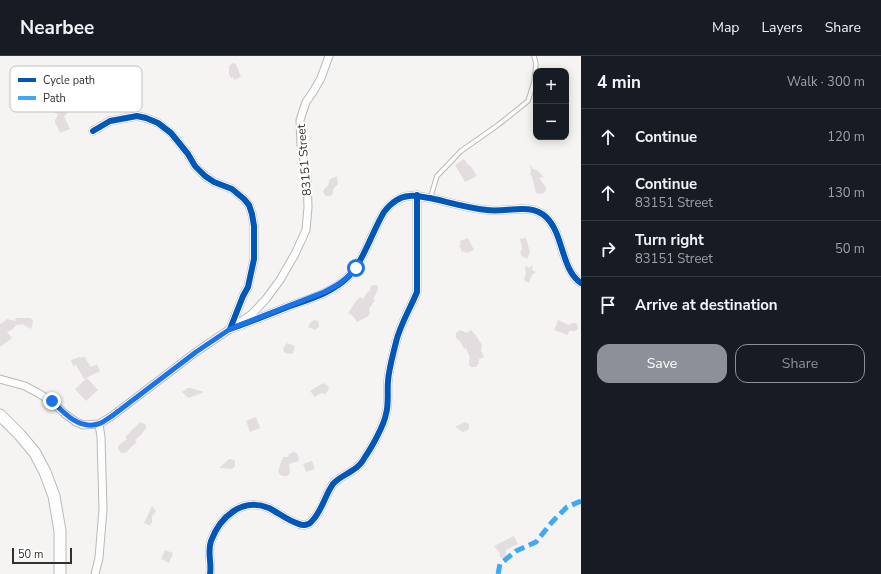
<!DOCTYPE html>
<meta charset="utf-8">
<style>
:root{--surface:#171b24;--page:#242831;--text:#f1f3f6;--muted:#9ea1a6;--line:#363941;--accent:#8c9099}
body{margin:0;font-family:"Nunito Sans",sans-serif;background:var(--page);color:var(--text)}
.controls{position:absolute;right:12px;top:12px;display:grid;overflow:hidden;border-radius:8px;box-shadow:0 2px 10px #0003}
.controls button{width:36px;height:36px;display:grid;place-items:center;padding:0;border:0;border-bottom:1px solid var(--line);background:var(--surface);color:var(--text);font:20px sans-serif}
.scale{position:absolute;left:12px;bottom:10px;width:60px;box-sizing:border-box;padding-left:4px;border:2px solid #31302e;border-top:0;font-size:11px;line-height:14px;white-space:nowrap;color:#31302e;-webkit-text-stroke:3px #fff;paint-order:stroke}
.stop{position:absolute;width:12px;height:12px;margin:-9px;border:3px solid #1a73e8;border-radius:50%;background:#fff}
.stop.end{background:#1a73e8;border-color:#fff;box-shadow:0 1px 4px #0008}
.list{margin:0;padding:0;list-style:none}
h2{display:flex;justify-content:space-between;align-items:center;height:52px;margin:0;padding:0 16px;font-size:17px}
h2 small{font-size:13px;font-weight:400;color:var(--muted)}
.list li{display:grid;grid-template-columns:26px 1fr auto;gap:12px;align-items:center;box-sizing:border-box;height:56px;padding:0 16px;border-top:1px solid var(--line)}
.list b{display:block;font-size:15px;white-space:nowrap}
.list p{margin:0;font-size:13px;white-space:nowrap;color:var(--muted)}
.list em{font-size:13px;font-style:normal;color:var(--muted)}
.actions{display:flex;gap:8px;padding:12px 16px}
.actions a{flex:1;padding:9px 0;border:1px solid var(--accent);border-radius:12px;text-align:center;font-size:14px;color:var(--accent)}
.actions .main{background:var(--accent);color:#fff}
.icon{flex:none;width:22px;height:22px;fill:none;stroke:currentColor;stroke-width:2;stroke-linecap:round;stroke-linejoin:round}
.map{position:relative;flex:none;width:581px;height:518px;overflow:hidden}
header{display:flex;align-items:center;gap:24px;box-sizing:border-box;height:56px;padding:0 20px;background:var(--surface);border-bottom:1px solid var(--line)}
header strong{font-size:19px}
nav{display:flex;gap:22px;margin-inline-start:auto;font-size:14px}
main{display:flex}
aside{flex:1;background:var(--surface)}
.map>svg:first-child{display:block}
</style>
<header>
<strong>Nearbee</strong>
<nav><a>Map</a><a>Layers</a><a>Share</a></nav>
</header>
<main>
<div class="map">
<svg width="581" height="518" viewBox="0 0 581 518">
<rect width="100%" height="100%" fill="#f6f4f2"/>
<g fill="#e4dddf">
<path d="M 232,7 L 236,8 L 241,21 L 234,24 L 233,21 L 231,22 L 229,18 L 229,10 Z"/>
<path d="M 71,43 L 76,48 L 64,60 L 70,73 L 60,77 L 55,66 L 55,64 L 58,59 L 55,56 L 61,50 L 63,52 Z"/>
<path d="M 464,103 L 469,110 L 470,109 L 477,120 L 465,126 L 455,109 Z"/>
<path d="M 530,108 L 533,113 L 537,114 L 544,121 L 539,122 L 546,131 L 546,134 L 544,137 L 541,138 L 536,137 L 532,121 L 530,118 L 531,115 Z"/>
<path d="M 337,120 L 338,128 L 333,133 L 333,138 L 330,140 L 326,140 L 323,136 L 324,133 L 328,130 L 329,125 L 330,123 Z"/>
<path d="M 468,182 L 474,194 L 466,197 L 464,195 L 462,196 L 459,189 L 461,188 L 460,185 Z"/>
<path d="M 526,182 L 530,196 L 527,203 L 522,200 L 520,197 L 522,192 L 520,183 Z"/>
<path d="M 533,208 L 532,214 L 536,216 L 531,220 L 529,227 L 525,225 L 524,223 L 526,218 L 525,210 L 530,212 Z"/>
<path d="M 374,229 L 378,230 L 378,234 L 373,243 L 375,244 L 369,253 L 370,258 L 367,261 L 357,266 L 353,260 L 348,257 L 356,245 L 360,241 L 363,243 L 368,235 L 369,236 L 371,230 Z"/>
<path d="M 15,262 L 29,262 L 32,263 L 33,266 L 31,273 L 25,270 L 23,268 L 17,269 L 16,269 L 13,273 L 7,276 L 12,282 L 0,291 L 0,267 L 1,268 L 7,263 L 16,265 Z"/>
<path d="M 314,264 L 318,265 L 319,268 L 319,271 L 315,274 L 308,271 L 311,266 Z"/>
<path d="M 558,264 L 569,269 L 573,267 L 576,267 L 578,270 L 578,273 L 575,275 L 569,275 L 568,279 L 554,274 Z"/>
<path d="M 460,274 L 463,275 L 466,277 L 472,274 L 474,278 L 475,278 L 482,289 L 481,294 L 484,301 L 479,303 L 479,307 L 476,311 L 471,311 L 469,309 L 469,305 L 470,302 L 466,292 L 464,293 L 460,285 L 456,282 L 456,277 Z"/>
<path d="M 287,287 L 295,290 L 293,297 L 290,298 L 285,297 L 283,294 L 284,291 Z"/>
<path d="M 84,300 L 91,311 L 97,308 L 100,315 L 84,323 L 76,309 L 73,310 L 71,304 L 80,301 L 81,302 Z"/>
<path d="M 87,322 L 98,334 L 86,345 L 75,333 Z"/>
<path d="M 323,327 L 327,329 L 329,332 L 328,335 L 325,338 L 321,337 L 315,341 L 310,335 Z"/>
<path d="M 188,332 L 191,332 L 204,336 L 189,342 L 187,341 L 182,336 Z"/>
<path d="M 256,361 L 260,372 L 250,376 L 246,365 Z"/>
<path d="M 140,366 L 145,368 L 146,370 L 146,372 L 141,379 L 135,384 L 137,386 L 129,393 L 127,396 L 123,397 L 120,396 L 118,392 L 118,390 L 120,388 L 127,383 L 125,381 Z"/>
<path d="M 465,366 L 469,368 L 469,373 L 463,376 L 455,371 Z"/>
<path d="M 293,396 L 295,396 L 298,399 L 299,405 L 289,408 L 290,417 L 287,420 L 283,420 L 280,419 L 278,415 L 283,401 L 288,401 L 289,398 Z"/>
<path d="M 229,403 L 232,403 L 235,405 L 235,410 L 232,413 L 219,412 Z"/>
<path d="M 312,405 L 315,413 L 306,416 L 303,408 Z"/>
<path d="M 152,450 L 155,454 L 156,456 L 152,460 L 152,466 L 150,469 L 148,469 L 145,467 L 143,469 Z"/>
<path d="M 514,480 L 518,488 L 506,494 L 506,501 L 501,502 L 499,499 L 500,497 L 494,490 Z"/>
<path d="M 165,494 L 173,497 L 169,507 L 161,503 Z"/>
</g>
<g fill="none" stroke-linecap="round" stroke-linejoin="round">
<defs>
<path id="lane" d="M 430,143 L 437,120 L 461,95 L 498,69 L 528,45 L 534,26 L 536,8 L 534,0"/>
<g id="street">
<path d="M 93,75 L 110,65 L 137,60 L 146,62 L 158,67 L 171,77 L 188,98 L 195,110 L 205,120 L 214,126 L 232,133 L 244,143 L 249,149 L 252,158 L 254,170 L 254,203 L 248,231 L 243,240 L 230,273 C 250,266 270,258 290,250 C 310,243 334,236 349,220 C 365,202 372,176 384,156 C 390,148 398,141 409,140 C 416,139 422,141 430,142 C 448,146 467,152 487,154 C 506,157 530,146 546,161 C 564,178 561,214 581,227"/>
<path d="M 0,323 L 25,330 L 38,337 L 51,345 L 65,358 L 76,366 L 83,369 L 99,368 L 112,360 L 196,296 L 252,258 L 266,243 L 280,224 L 295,198 L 306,174 L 308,151 L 307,121 L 301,89 L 300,64 L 306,46 L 313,36 L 321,22 L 329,0"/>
<path d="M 95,518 L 99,502 L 103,453 L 101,381 L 99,368"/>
<path d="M 210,518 C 212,507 207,496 211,485 C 220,461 242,441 269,452 C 279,457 288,465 299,468 C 303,470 309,469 312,465 C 322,455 325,439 333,428 C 338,422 346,419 353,414 C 358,411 362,407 365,401 C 372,391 384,369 386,358 C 389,348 387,336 388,325 C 389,312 393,299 396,286 C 400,269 410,253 417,236 L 417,139"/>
</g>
<path id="secondary" d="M 0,359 L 20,379 L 35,397 L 45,416 L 54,440 L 60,475 L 60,518"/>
</defs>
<use href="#lane" stroke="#bab9b7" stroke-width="5.5"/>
<use href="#street" stroke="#bab9b7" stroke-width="9"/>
<use href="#secondary" stroke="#bab9b7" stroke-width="13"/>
<use href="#lane" stroke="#fefdfd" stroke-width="3.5"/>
<use href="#street" stroke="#fefdfd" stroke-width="7"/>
<use href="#secondary" stroke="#fefdfd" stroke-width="11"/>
<path stroke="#3fa9f5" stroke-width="5" stroke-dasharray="10 5" stroke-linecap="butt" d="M 498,518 L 500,508 L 516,495 L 536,486 L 552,466 L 567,451 L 581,445"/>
<defs>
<g id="cycleway">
<path d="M 93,75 L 110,65 L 137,60 L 146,62 L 158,67 L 171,77 L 188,98 L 195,110 L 205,120 L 214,126 L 232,133 L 244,143 L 249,149 L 252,158 L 254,170 L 254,203 L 248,231 L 243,240 L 230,273 C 250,266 270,258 290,250 C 310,243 334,236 349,220 C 365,202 372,176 384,156 C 390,148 398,141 409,140 C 416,139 422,141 430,142 C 448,146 467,152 487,154 C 506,157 530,146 546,161 C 564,178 561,214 581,227"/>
<path d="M 210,518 C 212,507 207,496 211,485 C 220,461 242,441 269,452 C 279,457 288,465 299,468 C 303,470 309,469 312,465 C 322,455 325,439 333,428 C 338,422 346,419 353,414 C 358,411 362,407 365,401 C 372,391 384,369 386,358 C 389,348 387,336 388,325 C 389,312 393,299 396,286 C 400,269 410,253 417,236 L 417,139"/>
</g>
</defs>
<use href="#cycleway" stroke="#fff" stroke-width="8"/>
<use href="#cycleway" stroke="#0057b8" stroke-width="6"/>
</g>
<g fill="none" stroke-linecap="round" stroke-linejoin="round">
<path stroke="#1a73e8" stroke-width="5" d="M 52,345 C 64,357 79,374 98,368 C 103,367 108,362 112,360 L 196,296 L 230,273 L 324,236 C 338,229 346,224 356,212"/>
</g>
<g text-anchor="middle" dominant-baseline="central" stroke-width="4" stroke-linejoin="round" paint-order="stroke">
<g font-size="12" fill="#31302e" stroke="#fff">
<text transform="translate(304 104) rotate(-95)">83151 Street</text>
</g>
</g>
<rect x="10" y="10" width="132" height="46" rx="6" fill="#fff" stroke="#c1c1c0" stroke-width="1"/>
<rect x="18" y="22" width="18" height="4" fill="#0057b8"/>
<rect x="18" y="40" width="18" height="4" fill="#3fa9f5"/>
<g font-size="11" fill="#31302e">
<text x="43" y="28">Cycle path</text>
<text x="43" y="46">Path</text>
</g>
</svg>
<div class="controls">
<button>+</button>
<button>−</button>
</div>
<div class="scale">50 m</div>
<div class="stop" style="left:356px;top:212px"></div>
<div class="stop end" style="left:52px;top:345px"></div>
</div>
<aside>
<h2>4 min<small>Walk · 300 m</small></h2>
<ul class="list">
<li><svg class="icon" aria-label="ahead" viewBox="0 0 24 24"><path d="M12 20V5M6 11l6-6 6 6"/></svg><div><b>Continue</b></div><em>120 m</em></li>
<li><svg class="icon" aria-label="ahead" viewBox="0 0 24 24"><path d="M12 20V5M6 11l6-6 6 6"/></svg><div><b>Continue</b><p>83151 Street</p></div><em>130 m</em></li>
<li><svg class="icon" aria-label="right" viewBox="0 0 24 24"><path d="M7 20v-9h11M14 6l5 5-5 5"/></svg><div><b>Turn right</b><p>83151 Street</p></div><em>50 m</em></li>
<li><svg class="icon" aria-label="arrive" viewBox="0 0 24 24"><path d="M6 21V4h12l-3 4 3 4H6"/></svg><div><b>Arrive at destination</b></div></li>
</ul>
<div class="actions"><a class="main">Save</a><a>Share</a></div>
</aside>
</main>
